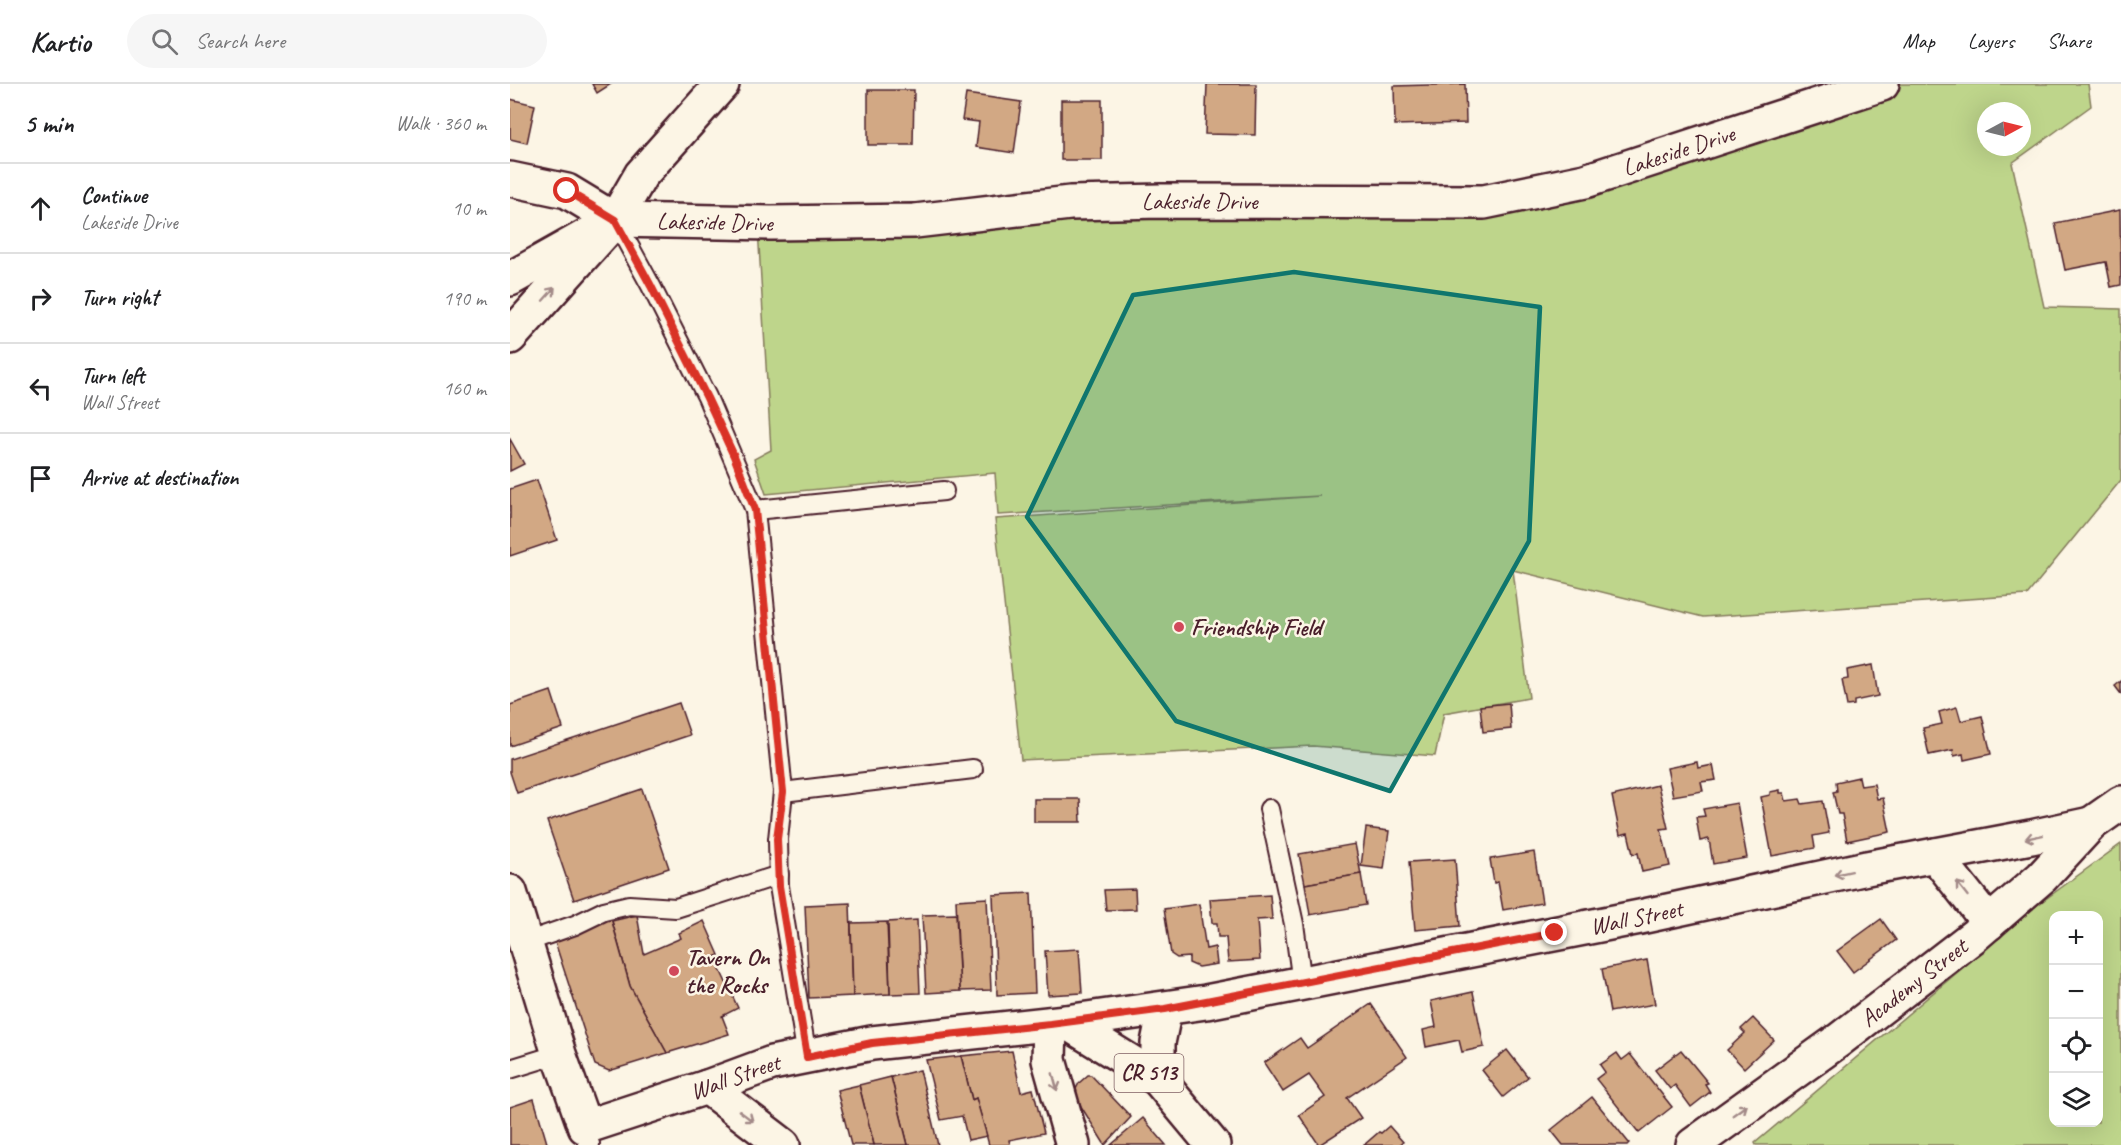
<!DOCTYPE html>
<meta charset="utf-8">
<style>
:root{--surface:#fff;--page:#f6f6f6;--text:#202124;--muted:#757577;--line:#e0e0e0}
body{margin:0;font-family:Caveat,sans-serif;background:var(--page);color:var(--text)}
.controls{position:absolute;right:18px;bottom:18px;display:grid;overflow:hidden;border-radius:12px;box-shadow:0 6px 24px #0002}
.controls button{width:54px;height:54px;display:grid;place-items:center;padding:0;border:0;border-bottom:2px solid var(--line);background:var(--surface);color:var(--text);font:30px sans-serif}
.compass{position:absolute;left:1467px;top:18px;width:54px;height:54px;border-radius:50%;background:var(--surface);box-shadow:0 6px 24px #0002;rotate:83deg}
.stop{position:absolute;width:18px;height:18px;margin:-14px;border:4px solid #d93025;border-radius:50%;background:#fff}
.stop.end{background:#d93025;border-color:#fff;box-shadow:0 2px 6px #0008}
.list{margin:0;padding:0;list-style:none}
h2{display:flex;justify-content:space-between;align-items:center;height:78px;margin:0;padding:0 24px;font-size:26px}
h2 small{font-size:20px;font-weight:400;color:var(--muted)}
.list li{display:grid;grid-template-columns:39px 1fr auto;gap:18px;align-items:center;box-sizing:border-box;height:90px;padding:0 24px;border-top:2px solid var(--line)}
.list b{display:block;font-size:22px;white-space:nowrap}
.list p{margin:0;font-size:20px;white-space:nowrap;color:var(--muted)}
.list em{font-size:20px;font-style:normal;color:var(--muted)}
.icon{flex:none;width:33px;height:33px;fill:none;stroke:currentColor;stroke-width:2;stroke-linecap:round;stroke-linejoin:round}
.map{position:relative;flex:none;width:1611px;height:1061px;overflow:hidden}
header{display:flex;align-items:center;gap:36px;box-sizing:border-box;height:84px;padding:0 30px;background:var(--surface);border-bottom:2px solid var(--line)}
header strong{font-size:28px}
nav{display:flex;gap:33px;margin-inline-start:auto;font-size:21px}
.search{width:420px;height:54px;background:var(--page);display:flex;align-items:center;gap:15px;box-sizing:border-box;padding:0 21px;border-radius:33px;color:var(--muted);font-size:22px}
main{display:flex}
aside{flex:1;background:var(--surface)}
.map>svg:first-child{display:block}
</style>
<header>
<strong>Kartio</strong>
<div class="search"><svg class="icon" aria-label="search" viewBox="0 0 24 24"><circle cx="10" cy="10" r="6"/><path d="M15 15l6 6"/></svg>Search here</div>
<nav><a>Map</a><a>Layers</a><a>Share</a></nav>
</header>
<main>
<aside>
<h2>5 min<small>Walk · 360 m</small></h2>
<ul class="list">
<li><svg class="icon" aria-label="ahead" viewBox="0 0 24 24"><path d="M12 20V5M6 11l6-6 6 6"/></svg><div><b>Continue</b><p>Lakeside Drive</p></div><em>10 m</em></li>
<li><svg class="icon" aria-label="right" viewBox="0 0 24 24"><path d="M7 20v-9h11M14 6l5 5-5 5"/></svg><div><b>Turn right</b></div><em>190 m</em></li>
<li><svg class="icon" aria-label="left" viewBox="0 0 24 24"><path d="M17 20v-9H6M10 6l-5 5 5 5"/></svg><div><b>Turn left</b><p>Wall Street</p></div><em>160 m</em></li>
<li><svg class="icon" aria-label="arrive" viewBox="0 0 24 24"><path d="M6 21V4h12l-3 4 3 4H6"/></svg><div><b>Arrive at destination</b></div></li>
</ul>
</aside>
<div class="map">
<svg width="1611" height="1061" viewBox="0 0 1611 1061">
<rect width="100%" height="100%" fill="#fcf5e5"/>
<filter id="ink" filterUnits="userSpaceOnUse"><feTurbulence type="fractalNoise" baseFrequency=".0167" numOctaves="2"/><feDisplacementMap in="SourceGraphic" scale="12" xChannelSelector="R" yChannelSelector="G"/><feConvolveMatrix kernelMatrix="1 2 1 2 8 2 1 2 1" color-interpolation-filters="sRGB"/></filter>
<g filter="url(#ink)">
<g fill="#bed58b" stroke="#847a5b" stroke-width="1.5" fill-rule="evenodd">
<path d="M 1367,0 L 1578,0 L 1581,22 L 1502,79 L 1534,223 L 1611,225 L 1611,396 L 1517,511 L 1193,533 L 1003,486 L 1019,614 L 934,629 L 925,672 L 803,662 L 511,676 L 485,435 L 810,412 L 488,431 L 485,389 L 256,410 L 244,375 L 261,366 L 248,144 L 897,127 ZM 1476,27 L 1512,27 L 1512,63 L 1476,63 Z"/>
<path d="M 1611,760 L 1611,1061 L 1246,1061 L 1245,1059 L 1526,822 ZM 1544,832 L 1588,832 L 1588,1038 L 1544,1038 Z"/>
</g>
<g fill="#d2a884" stroke="#4a1f2b" stroke-width="1.5">
<path d="M 82,0 L 101,0 L 87,9 Z"/>
<path d="M 697,0 L 746,0 L 745,51 L 695,50 Z"/>
<path d="M 955,0 L 956,39 L 885,41 L 884,2 Z"/>
<path d="M 358,6 L 404,6 L 403,61 L 358,61 Z"/>
<path d="M 456,10 L 511,18 L 504,69 L 466,63 L 469,38 L 452,36 Z"/>
<path d="M 0,15 L 25,21 L 17,59 L 0,55 Z"/>
<rect x="551" y="16" width="41" height="60"/>
<path d="M 1610,126 L 1611,201 L 1601,203 L 1596,178 L 1555,186 L 1545,139 Z"/>
<path d="M 0,355 L 14,380 L 0,387 Z"/>
<path d="M 27,396 L 47,456 L 0,472 L 0,405 Z"/>
<path d="M 1363,581 L 1368,612 L 1344,617 L 1344,621 L 1337,622 L 1332,596 L 1338,595 L 1337,586 Z"/>
<path d="M 1611,597 L 1611,610 L 1605,602 Z"/>
<path d="M 41,607 L 53,644 L 0,662 L 0,621 Z"/>
<path d="M 169,619 L 180,651 L 7,709 L 0,688 L 0,675 Z"/>
<path d="M 999,619 L 1001,645 L 973,648 L 970,622 Z"/>
<path d="M 1447,623 L 1451,637 L 1472,632 L 1481,670 L 1454,676 L 1453,670 L 1444,672 L 1443,666 L 1419,671 L 1413,644 L 1432,640 L 1429,628 Z"/>
<path d="M 1187,678 L 1188,684 L 1203,681 L 1206,696 L 1191,698 L 1193,707 L 1163,712 L 1157,684 Z"/>
<path d="M 1349,693 L 1351,702 L 1364,700 L 1367,715 L 1373,714 L 1380,748 L 1337,757 L 1332,730 L 1328,730 L 1323,708 L 1327,707 L 1326,698 Z"/>
<path d="M 1148,701 L 1158,744 L 1151,745 L 1160,782 L 1132,788 L 1128,769 L 1123,770 L 1118,749 L 1110,751 L 1102,712 Z"/>
<path d="M 132,705 L 159,784 L 64,816 L 37,737 Z"/>
<path d="M 1270,706 L 1270,709 L 1274,709 L 1276,717 L 1290,715 L 1292,720 L 1313,717 L 1319,749 L 1303,752 L 1305,764 L 1262,772 L 1251,713 L 1260,711 L 1260,708 Z"/>
<path d="M 524,715 L 570,715 L 571,738 L 524,738 Z"/>
<path d="M 1227,719 L 1237,774 L 1203,780 L 1199,755 L 1190,757 L 1186,733 L 1195,732 L 1193,725 Z"/>
<path d="M 856,744 L 879,747 L 874,785 L 851,782 Z"/>
<path d="M 845,760 L 851,790 L 795,800 L 789,770 Z"/>
<path d="M 1024,768 L 1032,819 L 993,826 L 988,798 L 984,799 L 980,775 Z"/>
<path d="M 945,775 L 950,842 L 905,846 L 899,778 Z"/>
<path d="M 851,790 L 856,821 L 800,831 L 795,800 Z"/>
<path d="M 625,805 L 626,825 L 596,826 L 594,806 Z"/>
<path d="M 521,809 L 525,909 L 487,911 L 483,811 Z"/>
<path d="M 760,811 L 762,835 L 747,836 L 750,876 L 718,878 L 716,853 L 708,853 L 707,839 L 702,839 L 700,815 Z"/>
<path d="M 477,814 L 481,906 L 450,907 L 446,816 Z"/>
<path d="M 340,819 L 343,912 L 299,914 L 295,821 Z"/>
<path d="M 689,820 L 696,865 L 705,863 L 707,880 L 688,883 L 679,879 L 679,873 L 667,874 L 661,870 L 654,825 Z"/>
<path d="M 446,830 L 450,907 L 416,909 L 412,831 Z"/>
<path d="M 127,831 L 134,870 L 171,854 L 169,849 L 194,837 L 209,871 L 204,873 L 228,924 L 212,932 L 219,950 L 157,969 L 120,902 L 102,837 Z"/>
<path d="M 101,834 L 120,902 L 157,969 L 99,987 L 85,981 L 43,852 Z"/>
<path d="M 1371,835 L 1386,856 L 1343,888 L 1327,867 Z"/>
<path d="M 407,836 L 410,909 L 380,910 L 378,838 Z"/>
<path d="M 377,838 L 380,910 L 343,912 L 341,839 Z"/>
<path d="M 569,865 L 572,909 L 538,911 L 535,867 Z"/>
<path d="M 1137,876 L 1145,920 L 1100,928 L 1092,885 Z"/>
<path d="M 963,908 L 974,963 L 952,968 L 949,956 L 916,963 L 913,946 L 926,943 L 921,917 Z"/>
<path d="M 861,920 L 897,973 L 837,1014 L 851,1034 L 809,1061 L 789,1031 L 815,1013 L 799,991 L 773,1008 L 754,979 L 790,954 L 797,964 Z"/>
<path d="M 1243,934 L 1264,956 L 1234,984 L 1217,966 L 1235,949 L 1231,945 Z"/>
<path d="M 997,966 L 1018,993 L 993,1013 L 972,986 Z"/>
<path d="M 1171,966 L 1198,999 L 1195,1000 L 1200,1008 L 1181,1023 L 1165,1001 L 1160,1005 L 1145,986 Z"/>
<path d="M 502,967 L 511,1008 L 523,1005 L 534,1049 L 499,1056 L 500,1061 L 479,1061 L 466,1014 L 462,1016 L 451,972 Z"/>
<path d="M 1107,969 L 1112,976 L 1120,970 L 1162,1023 L 1129,1049 L 1086,995 L 1095,988 L 1090,981 Z"/>
<path d="M 451,972 L 462,1016 L 466,1014 L 477,1052 L 458,1056 L 452,1032 L 431,1036 L 416,976 Z"/>
<path d="M 410,986 L 428,1061 L 398,1061 L 381,993 Z"/>
<path d="M 578,991 L 581,991 L 621,1033 L 595,1061 L 567,1016 L 566,1005 L 569,999 Z"/>
<path d="M 381,993 L 398,1061 L 364,1061 L 349,1001 Z"/>
<path d="M 349,1001 L 364,1061 L 341,1061 L 327,1006 Z"/>
<path d="M 1082,1013 L 1119,1059 L 1117,1061 L 1053,1061 L 1041,1046 Z"/>
<path d="M 24,1015 L 37,1059 L 30,1061 L 0,1061 L 0,1023 Z"/>
<path d="M 633,1034 L 656,1061 L 601,1061 Z"/>
<path d="M 879,1042 L 893,1058 L 889,1061 L 854,1061 L 869,1048 L 871,1049 Z"/>
</g>
<g fill="none" stroke-linecap="round" stroke-linejoin="round">
<defs>
<g id="service">
<path d="M 105,136 L 141,202 L 197,313 L 245,426 L 273,708 L 268,755 L 269,802 L 297,973"/>
<path d="M 245,426 L 434,407"/>
<path d="M 273,708 L 463,685"/>
<path d="M 759,725 L 784,840 L 792,899"/>
<path d="M 16,858 L 65,841 L 94,827 L 119,821 L 166,824 L 269,791"/>
<path d="M 0,985 L 49,970"/>
<path d="M 77,1061 L 80,1060"/>
</g>
<g id="minor">
<path id="s1" d="M 0,95 L 57,107 L 105,136 L 261,139 L 405,137 L 560,119 L 651,117 L 974,118 L 1075,97 L 1372,0"/>
<path d="M 0,195 L 82,149"/>
<path d="M 0,253 L 105,136 L 131,91 L 212,0"/>
<path d="M 540,940 L 539,976 L 563,1061"/>
<path d="M 197,1003 L 273,1061"/>
</g>
<g id="tertiary">
<path d="M 1425,771 L 1479,839"/>
<path id="s2" d="M 556,938 L 696,918 L 1130,833 L 1357,784 L 1521,753 L 1581,740"/>
<path d="M 648,995 L 648,959 L 655,925"/>
<path id="s3" d="M 1183,1061 L 1329,956 L 1465,851 L 1532,793 L 1581,740 L 1611,719"/>
</g>
<g id="primary">
<path id="s4" d="M 0,808 L 49,970 L 75,1043 L 197,1003 L 262,979 L 362,959 L 556,938 L 648,995 L 703,1061"/>
</g>
</defs>
<use href="#service" stroke="#4a1f2b" stroke-width="22"/>
<use href="#minor" stroke="#4a1f2b" stroke-width="38"/>
<use href="#tertiary" stroke="#4a1f2b" stroke-width="38"/>
<use href="#primary" stroke="#4a1f2b" stroke-width="38"/>
<use href="#service" stroke="#fcf5e5" stroke-width="18"/>
<use href="#minor" stroke="#fcf5e5" stroke-width="33"/>
<use href="#tertiary" stroke="#fcf5e5" stroke-width="33"/>
<use href="#primary" stroke="#fcf5e5" stroke-width="33"/>
</g>
<defs><path id="oneway-shaft" d="M-6 0H5M1.5-3L5.5 0L1.5 3" fill="none" stroke-width="1.6" stroke-linecap="round" stroke-linejoin="round" transform="scale(1.5)"/></defs>
<g stroke="#a38a88">
<use href="#oneway-shaft" transform="translate(39 210) rotate(-48)"/>
<use href="#oneway-shaft" transform="translate(1524 753) rotate(168)"/>
<use href="#oneway-shaft" transform="translate(1333 789) rotate(168)"/>
<use href="#oneway-shaft" transform="translate(1452 805) rotate(-128)"/>
<use href="#oneway-shaft" transform="translate(545 998) rotate(75)"/>
<use href="#oneway-shaft" transform="translate(1230 1026) rotate(-36)"/>
<use href="#oneway-shaft" transform="translate(236 1032) rotate(37)"/>
</g>
</g>
<g fill="none" stroke-linecap="round" stroke-linejoin="round" filter="url(#ink)">
<path stroke="#d93025" stroke-width="8" d="M 57,107 L 105,136 L 141,202 L 197,314 L 224,372 L 245,426 L 273,708 L 267,755 L 269,802 L 297,973 L 362,959 L 540,940 L 655,925 L 1045,849"/>
</g>
<path fill="#0f766e" fill-opacity="0.2" stroke="#0f766e" stroke-width="4.5" stroke-linejoin="round" d="M 784,188 L 1030,223 L 1019,457 L 880,707 L 666,637 L 517,433 L 623,211 Z"/>
<g fill="#d1495b" stroke="#fcf5e5" stroke-width="2">
<circle cx="669" cy="543" r="6"/>
<circle cx="164" cy="887" r="6"/>
</g>
<g text-anchor="middle" dominant-baseline="central" stroke-width="5" stroke-linejoin="round" paint-order="stroke">
<rect fill="#fcf5e5" stroke="#7f5f63" stroke-width="1.5" x="604.5" y="970" width="69" height="38" rx="4.5"/>
<g font-size="22" font-weight="bold" fill="#4a1f2b">
<text x="639" y="989">CR 513</text>
</g>
<g font-size="24" fill="#4a1f2b" stroke="#fcf5e5">
<text stroke="none"><textPath href="#s1" startOffset="1186">Lakeside Drive</textPath></text>
<text stroke="none"><textPath href="#s1" startOffset="700">Lakeside Drive</textPath></text>
<text stroke="none"><textPath href="#s1" startOffset="214">Lakeside Drive</textPath></text>
<text stroke="none"><textPath href="#s2" startOffset="580">Wall Street</textPath></text>
<text stroke="none"><textPath href="#s3" startOffset="274">Academy Street</textPath></text>
<text stroke="none"><textPath href="#s4" startOffset="405">Wall Street</textPath></text>
</g>
<g font-size="24" font-weight="bold" fill="#4a1f2b" stroke="#fcf5e5" text-anchor="start">
<text x="681" y="543">Friendship Field</text>
<text x="176" y="873">Tavern On<tspan x="176" dy="28">the Rocks</tspan></text>
</g>
</g>
</svg>
<div class="controls">
<button>+</button>
<button>−</button>
<button><svg class="icon" aria-label="locate" viewBox="0 0 24 24"><circle cx="12" cy="12" r="6"/><path d="M12 2v4M12 18v4M2 12h4M18 12h4"/></svg></button>
<button><svg class="icon" aria-label="layers" viewBox="0 0 24 24"><path d="M12 4l9 5-9 5-9-5zM3 14l9 5 9-5"/></svg></button>
</div>
<svg class="compass" viewBox="-18 -18 36 36"><path d="M0-13l5 13h-10z" fill="#e53935"/><path d="M0 13l5-13h-10z" fill="#757577"/></svg>
<div class="stop" style="left:57px;top:107px"></div>
<div class="stop end" style="left:1045px;top:849px"></div>
</div>
</main>
